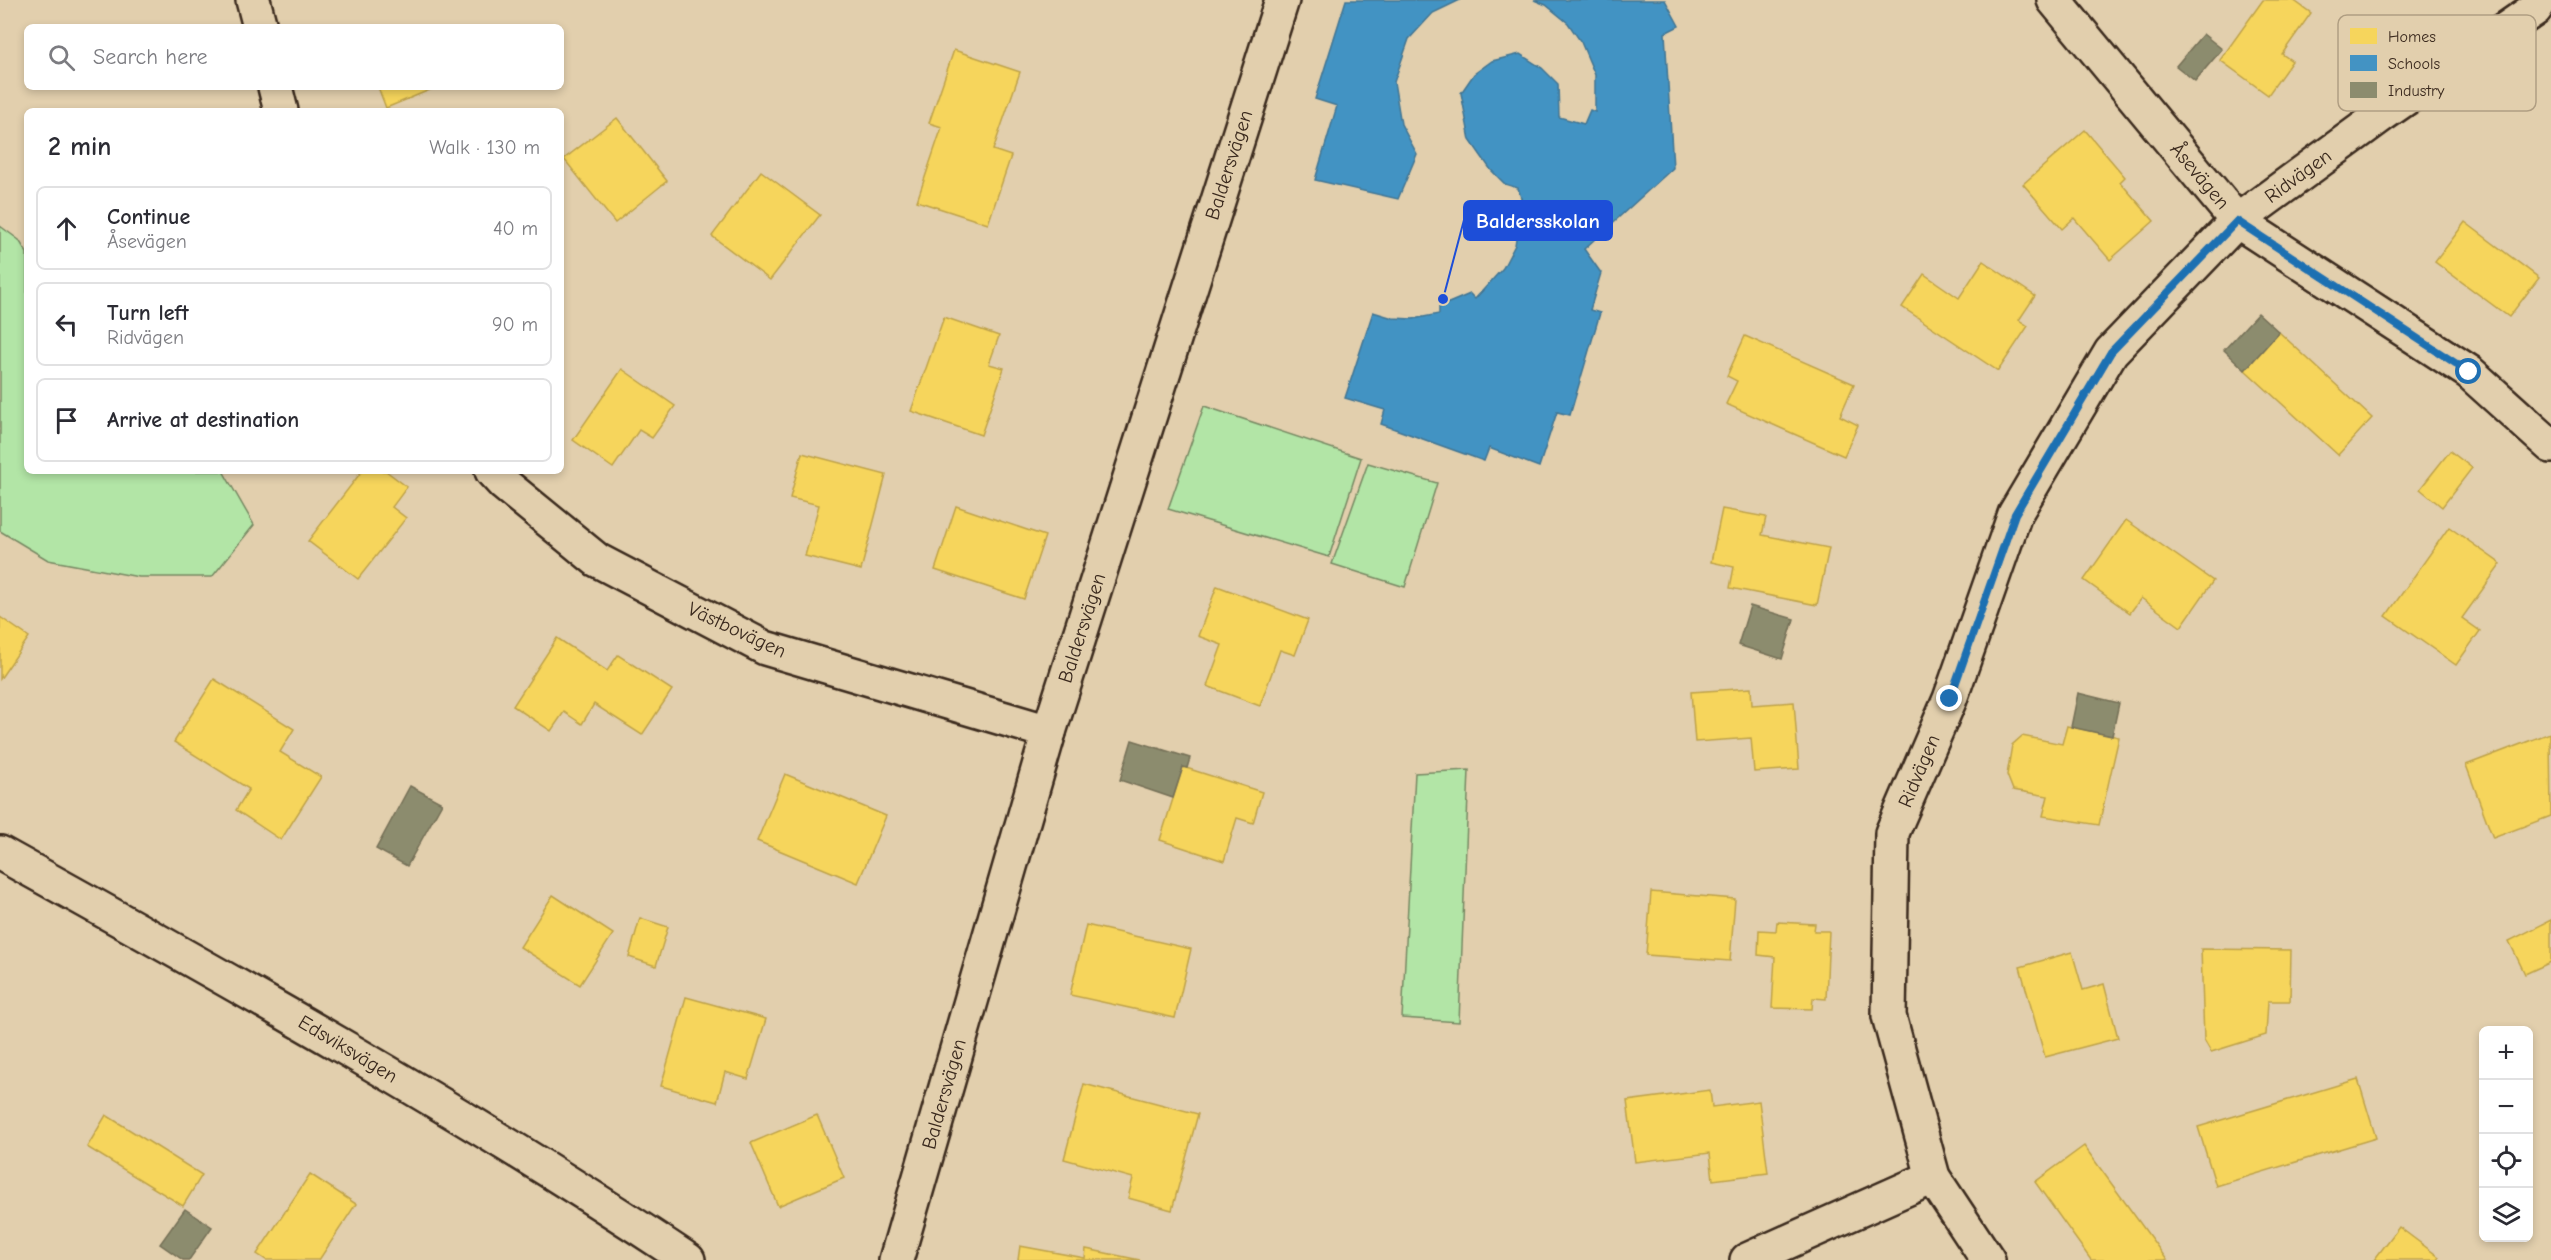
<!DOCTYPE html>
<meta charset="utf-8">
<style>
:root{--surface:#fff;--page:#f2f2f3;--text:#2b2b33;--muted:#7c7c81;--line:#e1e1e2}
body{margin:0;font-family:"Comic Neue",sans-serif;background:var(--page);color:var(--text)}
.controls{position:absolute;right:18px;bottom:18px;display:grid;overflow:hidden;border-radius:9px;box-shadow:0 3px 9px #0003}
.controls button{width:54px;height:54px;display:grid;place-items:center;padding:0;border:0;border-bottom:2px solid var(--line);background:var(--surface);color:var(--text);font:30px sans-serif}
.stop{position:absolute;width:18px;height:18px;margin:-14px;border:4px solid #1f6fb2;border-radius:50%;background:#fff}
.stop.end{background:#1f6fb2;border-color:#fff;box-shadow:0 2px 6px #0008}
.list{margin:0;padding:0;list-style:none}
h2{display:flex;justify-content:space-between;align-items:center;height:78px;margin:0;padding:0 24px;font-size:26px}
h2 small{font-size:20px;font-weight:400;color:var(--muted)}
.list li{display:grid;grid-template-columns:39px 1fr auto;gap:18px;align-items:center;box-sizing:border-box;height:84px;margin:0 12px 12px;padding:0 12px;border:2px solid var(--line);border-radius:9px}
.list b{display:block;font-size:22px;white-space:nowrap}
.list p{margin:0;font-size:20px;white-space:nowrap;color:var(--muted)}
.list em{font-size:20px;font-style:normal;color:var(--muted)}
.icon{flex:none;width:33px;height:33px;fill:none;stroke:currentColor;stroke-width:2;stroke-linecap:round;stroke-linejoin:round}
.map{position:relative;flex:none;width:2551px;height:1260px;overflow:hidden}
.search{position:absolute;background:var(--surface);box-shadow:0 3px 9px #0003;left:24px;top:24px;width:540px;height:66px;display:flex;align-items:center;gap:15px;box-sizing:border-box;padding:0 21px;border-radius:9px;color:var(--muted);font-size:22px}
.panel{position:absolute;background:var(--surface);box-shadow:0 3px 9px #0003;left:24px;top:108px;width:540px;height:366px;border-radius:9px}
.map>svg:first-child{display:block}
</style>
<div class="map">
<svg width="2551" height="1260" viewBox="0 0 2551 1260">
<rect width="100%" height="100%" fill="#e2cfad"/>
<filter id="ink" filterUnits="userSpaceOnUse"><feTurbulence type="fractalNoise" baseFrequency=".0167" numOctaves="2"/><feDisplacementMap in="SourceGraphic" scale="12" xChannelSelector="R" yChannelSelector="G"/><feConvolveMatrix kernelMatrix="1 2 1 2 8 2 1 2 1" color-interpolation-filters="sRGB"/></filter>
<g filter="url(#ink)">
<g fill="#b2e5a6" stroke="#768862" stroke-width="1.5">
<path d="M 0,226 L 19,240 L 27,253 L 27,471 L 223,471 L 254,525 L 212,577 L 139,577 L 48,560 L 0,531 Z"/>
<path d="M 1204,406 L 1361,458 L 1329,557 L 1168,509 Z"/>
<path d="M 1368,463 L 1437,483 L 1405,587 L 1332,564 Z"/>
<path d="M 1469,770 L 1459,1022 L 1402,1018 L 1415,773 Z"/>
</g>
<g fill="#f6d55c" stroke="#bea249" stroke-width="1.5">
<path d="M 2263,0 L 2293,0 L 2311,13 L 2282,54 L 2292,61 L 2268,95 L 2220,60 Z"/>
<path d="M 954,50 L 1020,72 L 993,150 L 1011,156 L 988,224 L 917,201 L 942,127 L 929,123 Z"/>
<path d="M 378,87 L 437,87 L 386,108 Z"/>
<path d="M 617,118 L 667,181 L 615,223 L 564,159 Z"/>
<path d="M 2085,130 L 2125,177 L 2120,182 L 2154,221 L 2110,260 L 2074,218 L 2062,229 L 2023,184 Z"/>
<path d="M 761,171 L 820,215 L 770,280 L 712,236 Z"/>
<path d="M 2465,222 L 2539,278 L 2509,317 L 2435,262 Z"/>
<path d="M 1983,261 L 2035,296 L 2019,320 L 2028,326 L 1998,371 L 1902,307 L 1924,274 L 1959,298 Z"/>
<path d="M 944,317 L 999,336 L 989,364 L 1004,368 L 981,435 L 911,411 Z"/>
<path d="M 2279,332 L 2372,418 L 2338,455 L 2245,370 Z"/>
<path d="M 1745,336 L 1854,384 L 1840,416 L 1858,425 L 1844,456 L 1726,404 L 1737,381 L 1727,376 Z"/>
<path d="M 622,369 L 675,406 L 652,438 L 639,430 L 613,468 L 573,440 Z"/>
<path d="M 2450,451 L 2472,468 L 2442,507 L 2420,489 Z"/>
<path d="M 802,453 L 886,475 L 861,570 L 805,556 L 819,505 L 790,498 Z"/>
<path d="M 362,471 L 386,471 L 407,487 L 392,507 L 406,518 L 358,579 L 308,541 Z"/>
<path d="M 956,506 L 1045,536 L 1024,599 L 935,570 Z"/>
<path d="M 1722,509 L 1766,517 L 1762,535 L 1829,548 L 1817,605 L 1730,588 L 1734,567 L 1711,562 Z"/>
<path d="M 2126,520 L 2213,581 L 2181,627 L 2141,598 L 2130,613 L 2084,580 Z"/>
<path d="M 2449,527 L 2501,564 L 2462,618 L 2480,631 L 2456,665 L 2386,616 Z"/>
<path d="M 1217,586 L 1308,620 L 1295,655 L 1280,650 L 1260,706 L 1207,686 L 1222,645 L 1198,636 Z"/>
<path d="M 0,617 L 29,637 L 0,679 Z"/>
<path d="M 557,638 L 607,671 L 618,655 L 672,690 L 642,735 L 594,704 L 582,724 L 564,712 L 551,731 L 513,706 Z"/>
<path d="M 214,679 L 294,729 L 280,752 L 321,777 L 281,840 L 236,810 L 249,789 L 174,742 Z"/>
<path d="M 1751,688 L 1752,705 L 1794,702 L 1799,769 L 1754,772 L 1751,738 L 1695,742 L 1691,692 Z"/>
<path d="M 2067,726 L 2119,737 L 2099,825 L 2043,816 L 2048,796 L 2013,790 L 2007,775 L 2012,745 L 2022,736 L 2062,744 Z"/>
<path d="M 2550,733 L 2551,816 L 2493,838 L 2466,765 Z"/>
<path d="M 1183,767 L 1262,792 L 1253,823 L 1237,818 L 1224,861 L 1160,840 Z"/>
<path d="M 785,774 L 886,816 L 858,883 L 757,841 Z"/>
<path d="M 1651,892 L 1735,899 L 1730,961 L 1646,955 Z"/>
<path d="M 553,895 L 613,934 L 580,985 L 520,947 Z"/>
<path d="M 640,918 L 668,927 L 656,966 L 629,957 Z"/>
<path d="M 2551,920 L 2551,962 L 2525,974 L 2509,941 Z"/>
<path d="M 1777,922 L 1815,924 L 1814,931 L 1829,931 L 1826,999 L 1813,998 L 1812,1009 L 1772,1008 L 1775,957 L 1758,955 L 1759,930 L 1776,931 Z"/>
<path d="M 1086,925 L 1191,949 L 1175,1018 L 1070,995 Z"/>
<path d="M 2201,949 L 2291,950 L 2290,1001 L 2268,1001 L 2266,1035 L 2211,1052 L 2204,1040 Z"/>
<path d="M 2072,952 L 2083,990 L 2104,984 L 2118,1038 L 2045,1057 L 2020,967 Z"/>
<path d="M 686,997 L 766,1019 L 748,1079 L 725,1072 L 717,1102 L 661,1086 Z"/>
<path d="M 2358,1079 L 2376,1138 L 2216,1186 L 2198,1127 Z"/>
<path d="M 1084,1084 L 1198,1114 L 1172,1210 L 1128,1198 L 1133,1178 L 1064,1159 Z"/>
<path d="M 1710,1090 L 1712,1107 L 1759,1101 L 1768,1173 L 1713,1180 L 1710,1153 L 1635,1162 L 1627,1101 Z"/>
<path d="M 106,1115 L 202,1175 L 183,1206 L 87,1147 Z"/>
<path d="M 817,1115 L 844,1178 L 778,1206 L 751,1143 Z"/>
<path d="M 2084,1146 L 2167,1260 L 2091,1260 L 2035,1182 Z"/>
<path d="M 310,1174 L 356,1204 L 319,1260 L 266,1260 L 257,1254 Z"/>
<path d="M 2399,1227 L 2439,1257 L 2437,1260 L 2374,1260 Z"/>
<path d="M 1020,1246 L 1085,1258 L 1086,1249 L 1140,1260 L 1018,1260 Z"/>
</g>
<g fill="#4393c3" stroke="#417492" stroke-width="1.5">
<path d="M 1346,0 L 1460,0 L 1433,13 L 1409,39 L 1394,82 L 1401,124 L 1417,154 L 1398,199 L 1315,180 L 1337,106 L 1315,99 Z"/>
<path d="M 1534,0 L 1665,0 L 1679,26 L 1665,33 L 1673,168 L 1584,249 L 1601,273 L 1590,310 L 1600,313 L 1570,415 L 1557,412 L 1539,467 L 1489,448 L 1484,461 L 1381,424 L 1385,410 L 1345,398 L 1373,312 L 1393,318 L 1413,319 L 1439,314 L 1439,307 L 1470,294 L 1475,299 L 1503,268 L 1515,245 L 1522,201 L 1518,188 L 1505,184 L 1491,170 L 1470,140 L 1461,93 L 1474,74 L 1492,61 L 1520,54 L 1542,68 L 1558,84 L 1559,117 L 1584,124 L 1590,110 L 1595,112 L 1595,75 L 1581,42 L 1568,23 L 1546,5 Z"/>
</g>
<g fill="#8c8c6e" stroke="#746f56" stroke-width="1.5">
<path d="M 2203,34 L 2222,49 L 2195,81 L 2176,66 Z"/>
<path d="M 2258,313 L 2279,332 L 2245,370 L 2224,350 Z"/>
<path d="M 1750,606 L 1794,619 L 1782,659 L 1738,645 Z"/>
<path d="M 2078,693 L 2119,703 L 2112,736 L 2071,727 Z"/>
<path d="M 1132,740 L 1190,758 L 1187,768 L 1183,767 L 1173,798 L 1120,780 Z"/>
<path d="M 410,786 L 442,803 L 407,866 L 376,849 Z"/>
<path d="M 185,1209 L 212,1227 L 189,1260 L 183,1260 L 160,1244 Z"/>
</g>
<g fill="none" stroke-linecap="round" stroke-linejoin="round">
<defs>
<g id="street">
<path d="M 253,0 L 260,27"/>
<path d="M 2054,0 L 2237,221 L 2469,372 L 2551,446"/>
<path d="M 275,87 L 281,111"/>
<path d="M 492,471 L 504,484 L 597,560 L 765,648 L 1049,732"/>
<path d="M 896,1260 L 1049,732 L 1282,0"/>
<path d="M 1747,1260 L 1933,1177"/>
<path d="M 1988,1260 L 1933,1177 L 1889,1016 L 1892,833 L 1950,699 L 2015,514 L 2111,352 L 2237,221 L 2383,114 L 2535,9 L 2541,0"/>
</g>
<path id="secondary" d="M 0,853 C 233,982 465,1112 688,1260"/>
</defs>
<use href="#street" stroke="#3b2a1e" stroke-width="38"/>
<use href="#secondary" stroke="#3b2a1e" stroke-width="38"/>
<use href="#street" stroke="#e2cfad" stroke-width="33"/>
<use href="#secondary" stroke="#e2cfad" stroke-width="33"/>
</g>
</g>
<g fill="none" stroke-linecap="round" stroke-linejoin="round" filter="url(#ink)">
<path stroke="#1f6fb2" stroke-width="8" d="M 1950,699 L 2015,514 L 2111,352 L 2237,221 L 2469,372"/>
</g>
<g text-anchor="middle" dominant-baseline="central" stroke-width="6" stroke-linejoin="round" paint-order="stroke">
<g font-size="20" fill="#3b2a1e" stroke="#e2cfad">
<text transform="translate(1229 165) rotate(-72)">Baldersvägen</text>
<text transform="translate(2200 176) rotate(50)">Åsevägen</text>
<text transform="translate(2298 176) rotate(-36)">Ridvägen</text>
<text transform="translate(1082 628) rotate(-72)">Baldersvägen</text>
<text transform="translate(737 630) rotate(25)">Västbovägen</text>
<text transform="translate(1919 771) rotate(-67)">Ridvägen</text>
<text transform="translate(348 1049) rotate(31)">Edsviksvägen</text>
<text transform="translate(944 1094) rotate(-74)">Baldersvägen</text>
</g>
</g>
<rect x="2338" y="15" width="198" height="96" rx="9" fill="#e2cfad" stroke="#b09e82" stroke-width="1.5"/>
<rect x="2350" y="28" width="27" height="16" fill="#f6d55c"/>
<rect x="2350" y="55" width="27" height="16" fill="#4393c3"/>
<rect x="2350" y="82" width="27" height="16" fill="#8c8c6e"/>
<g font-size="16" fill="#3b2a1e">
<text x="2388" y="42">Homes</text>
<text x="2388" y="69">Schools</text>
<text x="2388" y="96">Industry</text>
</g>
<path fill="none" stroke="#1d4ed8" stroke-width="2" d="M1443 299L1464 220"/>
<circle fill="#1d4ed8" stroke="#e2cfad" stroke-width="2" cx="1443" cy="299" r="6"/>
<rect fill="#1d4ed8" stroke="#1d4ed8" stroke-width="2" x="1464" y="201" width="148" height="39" rx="6"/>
<g font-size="21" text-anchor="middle" font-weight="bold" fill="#fff">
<text x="1538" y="228">Baldersskolan</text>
</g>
</svg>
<div class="controls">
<button>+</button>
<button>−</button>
<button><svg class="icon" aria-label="locate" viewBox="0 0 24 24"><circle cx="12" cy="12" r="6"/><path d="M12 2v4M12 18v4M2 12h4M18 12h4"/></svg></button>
<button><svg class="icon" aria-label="layers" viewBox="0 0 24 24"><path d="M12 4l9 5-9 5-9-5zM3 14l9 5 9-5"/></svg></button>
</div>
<div class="stop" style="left:2469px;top:372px"></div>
<div class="stop end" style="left:1950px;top:699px"></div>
<div class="search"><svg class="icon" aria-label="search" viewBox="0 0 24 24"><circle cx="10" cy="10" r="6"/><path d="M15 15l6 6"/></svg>Search here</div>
<section class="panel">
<h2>2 min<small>Walk · 130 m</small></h2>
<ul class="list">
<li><svg class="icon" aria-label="ahead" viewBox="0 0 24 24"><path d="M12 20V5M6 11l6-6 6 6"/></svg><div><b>Continue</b><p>Åsevägen</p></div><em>40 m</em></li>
<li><svg class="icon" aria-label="left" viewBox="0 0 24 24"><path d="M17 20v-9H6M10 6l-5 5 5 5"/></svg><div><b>Turn left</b><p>Ridvägen</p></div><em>90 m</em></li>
<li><svg class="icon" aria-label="arrive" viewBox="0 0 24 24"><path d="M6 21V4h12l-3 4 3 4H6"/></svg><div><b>Arrive at destination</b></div></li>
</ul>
</section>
</div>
